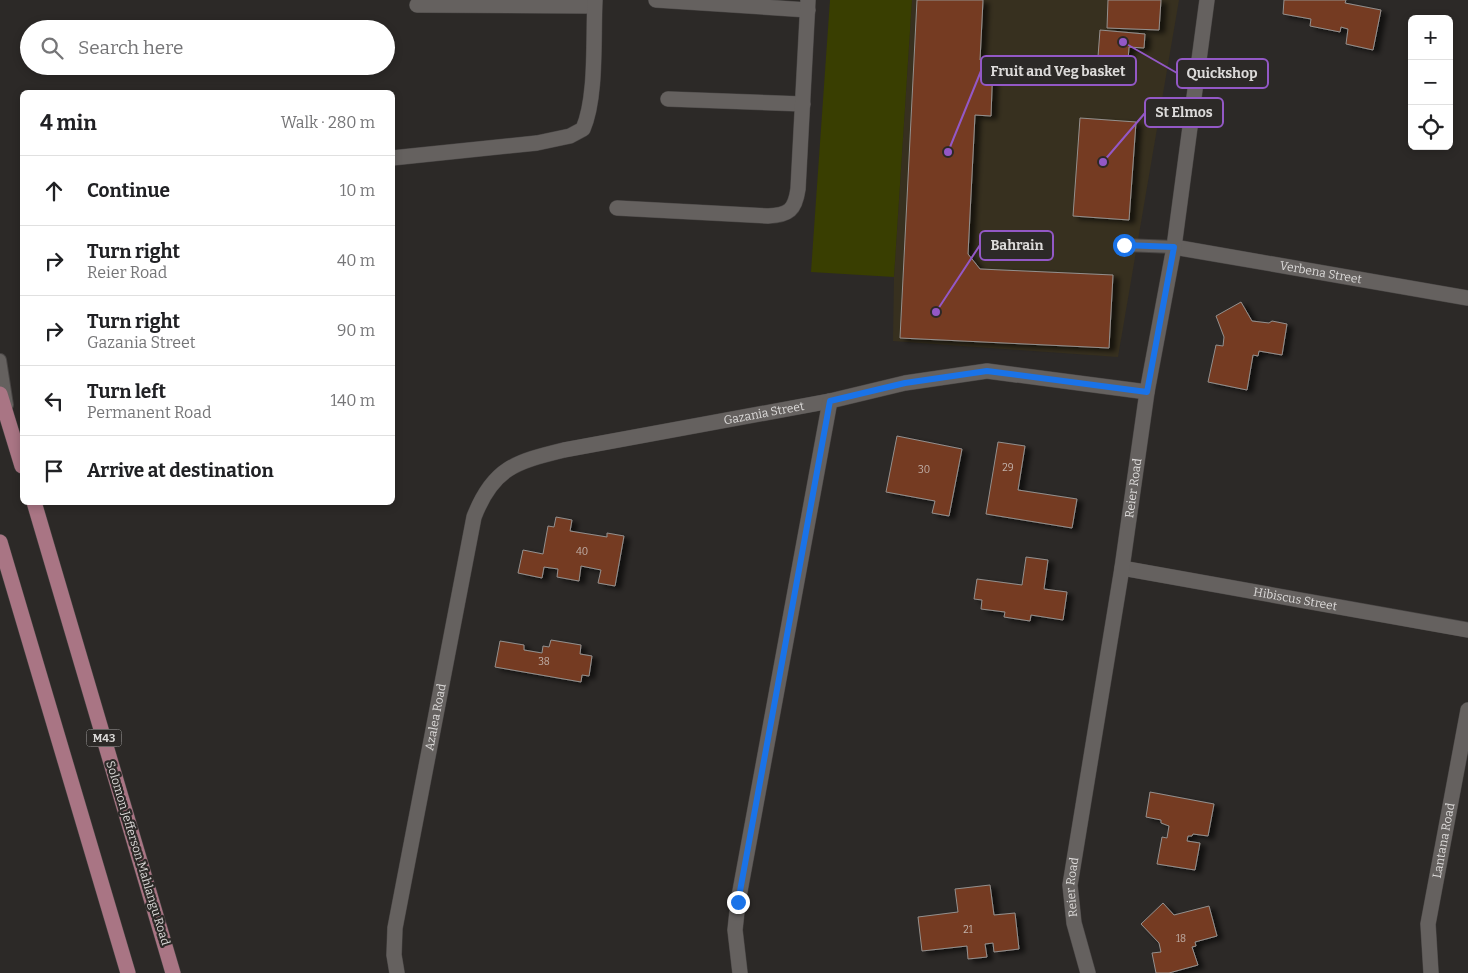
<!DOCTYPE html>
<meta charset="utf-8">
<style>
:root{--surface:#fff;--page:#f2f2f2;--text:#202124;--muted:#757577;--line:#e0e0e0}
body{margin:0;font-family:Bitter,serif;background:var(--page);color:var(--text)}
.controls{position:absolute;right:15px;top:15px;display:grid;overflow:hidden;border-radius:8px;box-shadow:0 2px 8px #0003}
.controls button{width:45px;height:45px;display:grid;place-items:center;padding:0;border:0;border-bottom:1px solid var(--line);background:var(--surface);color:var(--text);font:25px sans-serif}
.stop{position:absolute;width:15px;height:15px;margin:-11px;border:4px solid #1a73e8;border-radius:50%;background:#fff}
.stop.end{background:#1a73e8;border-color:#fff;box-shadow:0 1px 5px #0008}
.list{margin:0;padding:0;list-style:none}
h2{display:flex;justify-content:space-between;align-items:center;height:65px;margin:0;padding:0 20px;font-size:21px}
h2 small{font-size:16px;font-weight:400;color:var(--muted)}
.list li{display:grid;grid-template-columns:32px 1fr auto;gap:15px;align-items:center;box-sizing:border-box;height:70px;padding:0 20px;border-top:1px solid var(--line)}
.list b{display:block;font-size:19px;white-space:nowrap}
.list p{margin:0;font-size:16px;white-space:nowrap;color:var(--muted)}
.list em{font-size:16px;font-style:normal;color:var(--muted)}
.icon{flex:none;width:28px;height:28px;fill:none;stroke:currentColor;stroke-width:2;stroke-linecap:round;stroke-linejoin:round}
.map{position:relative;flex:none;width:1468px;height:973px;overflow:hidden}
.search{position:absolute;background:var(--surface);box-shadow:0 2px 8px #0003;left:20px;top:20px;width:375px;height:55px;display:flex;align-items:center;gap:12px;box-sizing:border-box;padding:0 18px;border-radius:28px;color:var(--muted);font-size:19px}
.panel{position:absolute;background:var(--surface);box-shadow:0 2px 8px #0003;left:20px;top:90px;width:375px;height:415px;border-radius:8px}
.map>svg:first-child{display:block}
</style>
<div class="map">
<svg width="1468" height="973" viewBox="0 0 1468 973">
<defs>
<filter id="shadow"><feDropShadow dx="5.5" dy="3" stdDeviation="2.5" flood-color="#0009"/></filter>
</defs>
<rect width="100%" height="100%" fill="#2c2927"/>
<path fill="#37301f" d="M 912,0 L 1179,0 L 1118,357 L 893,341 L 894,277 Z"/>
<path fill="#393e01" d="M 830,0 L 912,0 L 894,277 L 811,272 Z"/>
<g fill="#743b21" stroke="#94908e" filter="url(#shadow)">
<path d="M 917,0 L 983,0 L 980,60 L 993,61 L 991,116 L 975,115 L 968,254 L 980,269 L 1113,275 L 1109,348 L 900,338 Z"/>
<path d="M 1108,0 L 1161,0 L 1159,30 L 1107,28 Z"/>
<path d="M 1284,0 L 1346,0 L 1345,3 L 1381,10 L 1373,50 L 1346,44 L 1348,29 L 1341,27 L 1340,32 L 1310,26 L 1311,19 L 1283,14 Z"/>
<path d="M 1100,30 L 1145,34 L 1144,48 L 1129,47 L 1127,73 L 1097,70 Z"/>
<path d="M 1080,118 L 1136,122 L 1129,220 L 1073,216 Z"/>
<path d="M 1241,302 L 1252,321 L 1269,323 L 1272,321 L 1287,324 L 1282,355 L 1259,351 L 1258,356 L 1253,355 L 1247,390 L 1208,382 L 1216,345 L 1223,346 L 1224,337 L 1216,316 Z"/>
<path d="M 897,436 L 962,449 L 949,516 L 932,513 L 935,501 L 886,492 Z"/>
<path d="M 998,442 L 1025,446 L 1018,490 L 1077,499 L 1072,528 L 986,514 Z"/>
<path d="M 556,517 L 572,520 L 570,531 L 607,537 L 607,533 L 624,536 L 615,586 L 598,583 L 601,570 L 581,566 L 579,581 L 557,577 L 558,569 L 544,567 L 542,578 L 518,573 L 523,550 L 543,554 L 548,526 L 554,527 Z"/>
<path d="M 1026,557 L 1048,560 L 1044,589 L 1067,592 L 1063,620 L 1031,615 L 1030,621 L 1004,617 L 1005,612 L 981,609 L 982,600 L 974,599 L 977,579 L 1022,585 Z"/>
<path d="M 551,640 L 581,645 L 580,654 L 592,656 L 589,676 L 582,675 L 581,682 L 495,667 L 500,641 L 524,645 L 524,650 L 542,653 L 543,646 L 549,647 Z"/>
<path d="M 1150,792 L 1214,804 L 1208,836 L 1193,834 L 1192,836 L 1188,836 L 1187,841 L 1200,843 L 1195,870 L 1157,864 L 1162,837 L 1167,838 L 1169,826 L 1161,823 L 1161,820 L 1146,817 Z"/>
<path d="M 990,885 L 994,915 L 1015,913 L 1019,949 L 994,952 L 993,943 L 985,944 L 987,957 L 968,959 L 967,946 L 922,951 L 918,917 L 958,912 L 955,889 Z"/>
<path d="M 1163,903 L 1174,915 L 1209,906 L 1217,936 L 1195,942 L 1196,946 L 1192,947 L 1198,965 L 1169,973 L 1156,973 L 1152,953 L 1161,952 L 1159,943 L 1141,924 Z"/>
</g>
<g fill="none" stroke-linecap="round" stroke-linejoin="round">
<defs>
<g id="lane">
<path d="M 1124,245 L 1174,247"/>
<path d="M 0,360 L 7,405"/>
</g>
<g id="street">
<path d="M 656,0 L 808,10"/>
<path d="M 417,5 L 594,6"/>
<path d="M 668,99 L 803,104"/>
<path d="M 392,158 L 537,143 L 570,136 L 583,129 C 597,97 593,37 595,0"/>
<path d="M 617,208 L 768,216 C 789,215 795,210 798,189 L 808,0"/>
<path id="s1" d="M 1174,247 L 1468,298"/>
<path id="s2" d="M 1122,568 L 1468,630"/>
<path id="s3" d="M 397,973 L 394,955 L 395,928 L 474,517 C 493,468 515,462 564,450 L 830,401 L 905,383 L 987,371 L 1147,392"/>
<path d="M 740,973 L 735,930 L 738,902 L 830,401"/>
<path id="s4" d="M 1088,973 L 1074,923 L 1070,885 L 1122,568 L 1147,392 L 1174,247 L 1207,0"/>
<path id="s5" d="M 1431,973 L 1428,924 L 1468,710"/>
</g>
<g id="primary">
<path d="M 0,394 L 22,466"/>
<path d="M 34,502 L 173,973"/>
<path d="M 0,542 L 128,973"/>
</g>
</defs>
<use href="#lane" stroke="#484544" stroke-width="14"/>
<use href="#street" stroke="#484544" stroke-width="16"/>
<use href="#primary" stroke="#484544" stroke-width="16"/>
<use href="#lane" stroke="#65615f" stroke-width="12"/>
<use href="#street" stroke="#65615f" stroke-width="15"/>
<use href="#primary" stroke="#a97584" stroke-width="15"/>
</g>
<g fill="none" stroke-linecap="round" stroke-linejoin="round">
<path stroke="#1a73e8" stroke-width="6" d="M 738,902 L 830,401 L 905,383 L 987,371 L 1147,392 L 1174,247 L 1124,245"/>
</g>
<g text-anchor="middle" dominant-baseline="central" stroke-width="4.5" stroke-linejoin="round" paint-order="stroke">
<g font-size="10" fill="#c2b2ab">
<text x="1008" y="468">29</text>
<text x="924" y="470">30</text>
<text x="582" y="552">40</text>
<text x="544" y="662">38</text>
<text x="968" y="930">21</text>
<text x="1181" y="939">18</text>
</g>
<rect fill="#2c2927" stroke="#a7a5a4" stroke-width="1" x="86.5" y="729.5" width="35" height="17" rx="4"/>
<g font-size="11" font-weight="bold" fill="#dcdad9">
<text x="104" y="738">M43</text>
</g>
<g font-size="12" fill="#dcdad9" stroke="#2c2927">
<text stroke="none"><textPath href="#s1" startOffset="149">Verbena Street</textPath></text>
<text stroke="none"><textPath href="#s3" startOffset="786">Gazania Street</textPath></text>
<text stroke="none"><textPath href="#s4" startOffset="492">Reier Road</textPath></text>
<text stroke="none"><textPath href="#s2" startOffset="176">Hibiscus Street</textPath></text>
<text stroke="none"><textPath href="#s3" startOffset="260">Azalea Road</textPath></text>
<text stroke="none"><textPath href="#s5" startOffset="134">Lantana Road</textPath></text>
<text transform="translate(138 853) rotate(73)">Solomon Jefferson Mahlangu Road</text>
<text stroke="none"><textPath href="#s4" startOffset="88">Reier Road</textPath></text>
</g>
</g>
<path fill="none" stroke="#9358c6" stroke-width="2" d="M948 152L981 71M1123 42L1177 73M1103 162L1145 113M936 312L980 245"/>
<g fill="#9358c6" stroke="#2c2927" stroke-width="2">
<circle cx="948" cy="152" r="5"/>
<circle cx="1123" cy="42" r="5"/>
<circle cx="1103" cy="162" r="5"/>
<circle cx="936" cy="312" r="5"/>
</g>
<g fill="#2c2927" stroke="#9358c6" stroke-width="2">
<rect x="981" y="56" width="155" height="29" rx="5"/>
<rect x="1177" y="59" width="91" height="29" rx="5"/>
<rect x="1145" y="98" width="78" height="29" rx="5"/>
<rect x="980" y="231" width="73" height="29" rx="5"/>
</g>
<g font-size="14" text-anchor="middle" font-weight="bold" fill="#dcdad9">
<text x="1058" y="76">Fruit and Veg basket</text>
<text x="1222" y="78">Quickshop</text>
<text x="1184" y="117">St Elmos</text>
<text x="1017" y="250">Bahrain</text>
</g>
</svg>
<div class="controls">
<button>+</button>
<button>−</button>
<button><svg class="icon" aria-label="locate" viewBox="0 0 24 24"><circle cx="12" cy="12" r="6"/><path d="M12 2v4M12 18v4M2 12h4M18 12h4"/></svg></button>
</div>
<div class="stop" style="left:1124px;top:245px"></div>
<div class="stop end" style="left:738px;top:902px"></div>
<div class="search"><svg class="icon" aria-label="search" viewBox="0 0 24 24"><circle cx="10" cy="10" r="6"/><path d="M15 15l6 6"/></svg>Search here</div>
<section class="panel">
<h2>4 min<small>Walk · 280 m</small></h2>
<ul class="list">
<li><svg class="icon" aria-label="ahead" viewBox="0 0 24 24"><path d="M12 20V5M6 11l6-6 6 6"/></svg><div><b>Continue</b></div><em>10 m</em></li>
<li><svg class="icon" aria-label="right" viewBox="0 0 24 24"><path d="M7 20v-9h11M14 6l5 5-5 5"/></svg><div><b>Turn right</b><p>Reier Road</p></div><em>40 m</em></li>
<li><svg class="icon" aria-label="right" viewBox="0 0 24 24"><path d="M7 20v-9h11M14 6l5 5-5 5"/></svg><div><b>Turn right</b><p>Gazania Street</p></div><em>90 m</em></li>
<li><svg class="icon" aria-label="left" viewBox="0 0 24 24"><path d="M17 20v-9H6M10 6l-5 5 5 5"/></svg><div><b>Turn left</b><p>Permanent Road</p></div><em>140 m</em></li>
<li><svg class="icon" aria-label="arrive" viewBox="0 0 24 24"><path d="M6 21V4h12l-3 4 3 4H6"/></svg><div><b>Arrive at destination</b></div></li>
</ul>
</section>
</div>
